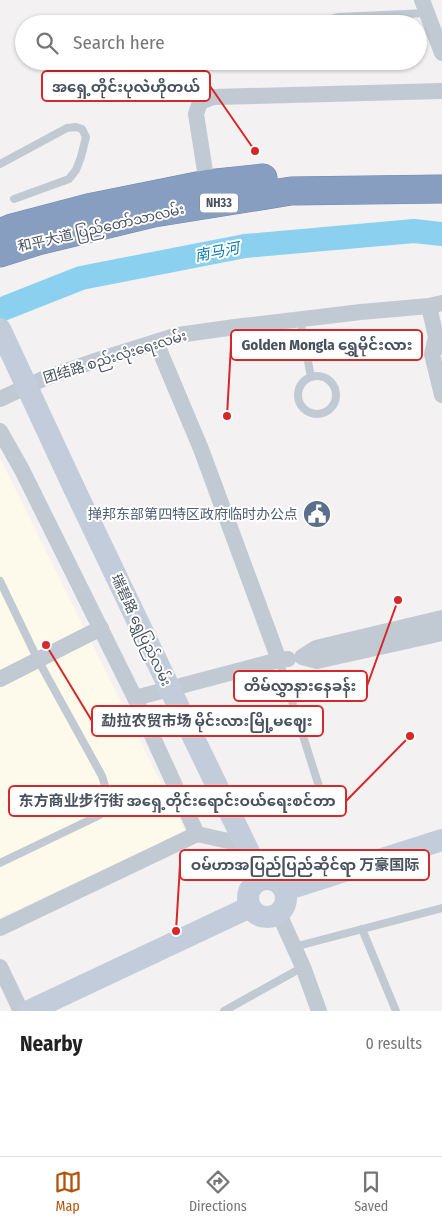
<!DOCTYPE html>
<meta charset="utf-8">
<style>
:root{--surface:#fff;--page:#f6f6f6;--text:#222;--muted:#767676;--line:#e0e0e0;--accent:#b45309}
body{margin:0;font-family:"Fira Sans Condensed","Noto Sans SC","Noto Sans Myanmar",sans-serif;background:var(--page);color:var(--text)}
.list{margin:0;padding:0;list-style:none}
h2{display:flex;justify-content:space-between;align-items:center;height:65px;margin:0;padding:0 20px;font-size:21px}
h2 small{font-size:16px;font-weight:400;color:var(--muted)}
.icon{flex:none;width:28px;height:28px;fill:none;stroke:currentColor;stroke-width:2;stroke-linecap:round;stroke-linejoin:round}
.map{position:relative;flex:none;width:442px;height:1011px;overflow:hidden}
.search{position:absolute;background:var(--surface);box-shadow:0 1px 4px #0004;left:15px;right:15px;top:15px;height:55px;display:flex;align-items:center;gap:12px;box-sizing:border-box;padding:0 18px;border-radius:28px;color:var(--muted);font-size:19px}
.sheet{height:145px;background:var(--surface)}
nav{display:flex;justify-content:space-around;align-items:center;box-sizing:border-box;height:70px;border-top:1px solid var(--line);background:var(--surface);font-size:14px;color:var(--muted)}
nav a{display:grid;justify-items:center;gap:2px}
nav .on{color:var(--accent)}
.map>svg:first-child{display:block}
</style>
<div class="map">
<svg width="442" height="1011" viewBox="0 0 442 1011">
<rect width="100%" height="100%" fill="#f3f1f1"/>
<path fill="#fdf9eb" d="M 0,458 L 185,831 L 0,918 Z"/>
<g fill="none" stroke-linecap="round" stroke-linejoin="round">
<path stroke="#8bd1ef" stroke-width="24" d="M 0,310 L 81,278 L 245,246 L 414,231 L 442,234"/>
<defs>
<g id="highway">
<path d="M 0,233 L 12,228 L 88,208 L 207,184 L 263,178"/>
<path d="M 0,253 L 38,241 L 154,213 L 291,191 L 442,189"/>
</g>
</defs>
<use href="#highway" stroke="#7389ac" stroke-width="29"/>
<g stroke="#c1cad3" stroke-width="8">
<path d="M 315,24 L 338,17 L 427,13"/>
<path d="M 0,164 L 67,128 L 76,127 L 82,129 L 86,137 L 81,157 L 76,170 L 69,179 L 14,199"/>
<path d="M 300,319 L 311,377"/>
<circle cx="317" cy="395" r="19"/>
<path d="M 0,581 L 38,660 L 102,776 L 109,799 L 100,815 L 0,863"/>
<path d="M 279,660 L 322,796"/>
<path d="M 362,929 L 396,1011"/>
<path d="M 294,947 L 442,908"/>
<path d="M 224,1011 L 303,967"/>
</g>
<g stroke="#c1cad3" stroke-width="16">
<path d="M 422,0 L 442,53"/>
<path d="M 207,184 L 196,114 L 200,102 L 213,97 L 442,91"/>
<path d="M 429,306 L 436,337"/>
<path d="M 156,342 L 201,449 L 279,660"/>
<path d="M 442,347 L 436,337 L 432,354 L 442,395"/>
<path d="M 0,399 L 45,378 L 92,362 L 178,335 L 235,327 L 361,312 L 429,306 L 442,303"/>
<path d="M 0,431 L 22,470 L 135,698 L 197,834 L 246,845"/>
<path d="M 442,618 L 316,648 L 302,657 L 317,661 L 442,633"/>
<path d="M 0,679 L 101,628"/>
<path d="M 135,698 L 279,660 L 288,659"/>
<path d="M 279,914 L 303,967 L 319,1011"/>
<path d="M 0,928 L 197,834"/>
<path d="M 0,967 L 21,1011"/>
</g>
<g stroke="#c3ccda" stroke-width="22">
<path d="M 74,488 L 170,689 L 262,879"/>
<circle cx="267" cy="898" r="19"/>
<path d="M 285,890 L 442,840"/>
<path d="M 29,1011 L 250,907"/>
</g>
<use href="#highway" stroke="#889ec0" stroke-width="28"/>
<path stroke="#c3ccda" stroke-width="22" d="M 0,329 L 74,488"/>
</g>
<defs>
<symbol id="civic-disc" viewBox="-11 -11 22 22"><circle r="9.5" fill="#5c6f8a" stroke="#fff"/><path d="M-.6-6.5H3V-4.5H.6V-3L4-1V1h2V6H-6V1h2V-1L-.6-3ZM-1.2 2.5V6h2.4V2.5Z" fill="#fff"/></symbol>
</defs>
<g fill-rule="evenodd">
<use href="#civic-disc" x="301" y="498" width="32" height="32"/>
</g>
<g text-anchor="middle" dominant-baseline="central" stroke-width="4" stroke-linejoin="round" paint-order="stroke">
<rect fill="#fff" stroke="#7f868f" stroke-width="1" x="200" y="193.5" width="38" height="19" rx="4"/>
<g font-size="12" font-weight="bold" fill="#48525f">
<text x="219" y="203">NH33</text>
</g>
<g font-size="14" fill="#48525f" stroke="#fff">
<text transform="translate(101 228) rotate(-13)">和平大道 ပြည်တော်သာလမ်း</text>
<text transform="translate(115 357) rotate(-17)">团结路 စည်းလုံးရေးလမ်း</text>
<text transform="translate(141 630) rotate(65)">瑞碧路 ရွှေပြည်လမ်း</text>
</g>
<g font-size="14" fill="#4e5e75" stroke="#fff" text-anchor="end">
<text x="298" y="514">掸邦东部第四特区政府临时办公点</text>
</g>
<g font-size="15" font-style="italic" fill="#097aa9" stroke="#fff">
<text transform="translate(217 252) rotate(-11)">南马河</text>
</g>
</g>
<path fill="none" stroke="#d62828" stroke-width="2" d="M255 151L210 86M227 416L231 345M398 600L367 686M46 645L92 721M410 736L346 801M176 931L180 865"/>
<g fill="#d62828" stroke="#fff" stroke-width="2">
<circle cx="255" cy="151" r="5"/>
<circle cx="227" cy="416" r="5"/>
<circle cx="398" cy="600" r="5"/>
<circle cx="46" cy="645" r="5"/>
<circle cx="410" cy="736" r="5"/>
<circle cx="176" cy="931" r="5"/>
</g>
<g fill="#fff" stroke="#d62828" stroke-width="2">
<rect x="42" y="71" width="168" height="30" rx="5"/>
<rect x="231" y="330" width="191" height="30" rx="5"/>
<rect x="234" y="671" width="133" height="30" rx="5"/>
<rect x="92" y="706" width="231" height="30" rx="5"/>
<rect x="9" y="786" width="337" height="30" rx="5"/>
<rect x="180" y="850" width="249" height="30" rx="5"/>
</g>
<g font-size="15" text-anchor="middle" font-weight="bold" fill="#48525f">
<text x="126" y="92">အရှေ့တိုင်းပုလဲဟိုတယ်</text>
<text x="327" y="350">Golden Mongla ရွှေမိုင်းလား</text>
<text x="300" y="691">တိမ်လွှာနားနေခန်း</text>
<text x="207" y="726">勐拉农贸市场 မိုင်းလားမြို့မဈေး</text>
<text x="177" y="806">东方商业步行街 အရှေ့တိုင်းရောင်းဝယ်ရေးစင်တာ</text>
<text x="305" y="870">ဝမ်ဟာအပြည်ပြည်ဆိုင်ရာ 万豪国际</text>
</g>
</svg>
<div class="search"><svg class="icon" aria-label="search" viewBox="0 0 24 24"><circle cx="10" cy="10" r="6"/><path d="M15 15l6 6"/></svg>Search here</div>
</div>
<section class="sheet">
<h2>Nearby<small>0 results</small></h2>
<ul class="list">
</ul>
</section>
<nav>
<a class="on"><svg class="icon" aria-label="map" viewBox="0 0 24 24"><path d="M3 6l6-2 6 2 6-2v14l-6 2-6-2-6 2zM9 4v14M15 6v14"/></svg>Map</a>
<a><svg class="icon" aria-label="directions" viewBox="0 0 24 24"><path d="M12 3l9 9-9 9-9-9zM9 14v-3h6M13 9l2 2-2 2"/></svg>Directions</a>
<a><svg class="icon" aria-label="saved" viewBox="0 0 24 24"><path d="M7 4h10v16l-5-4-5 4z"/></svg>Saved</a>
</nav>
